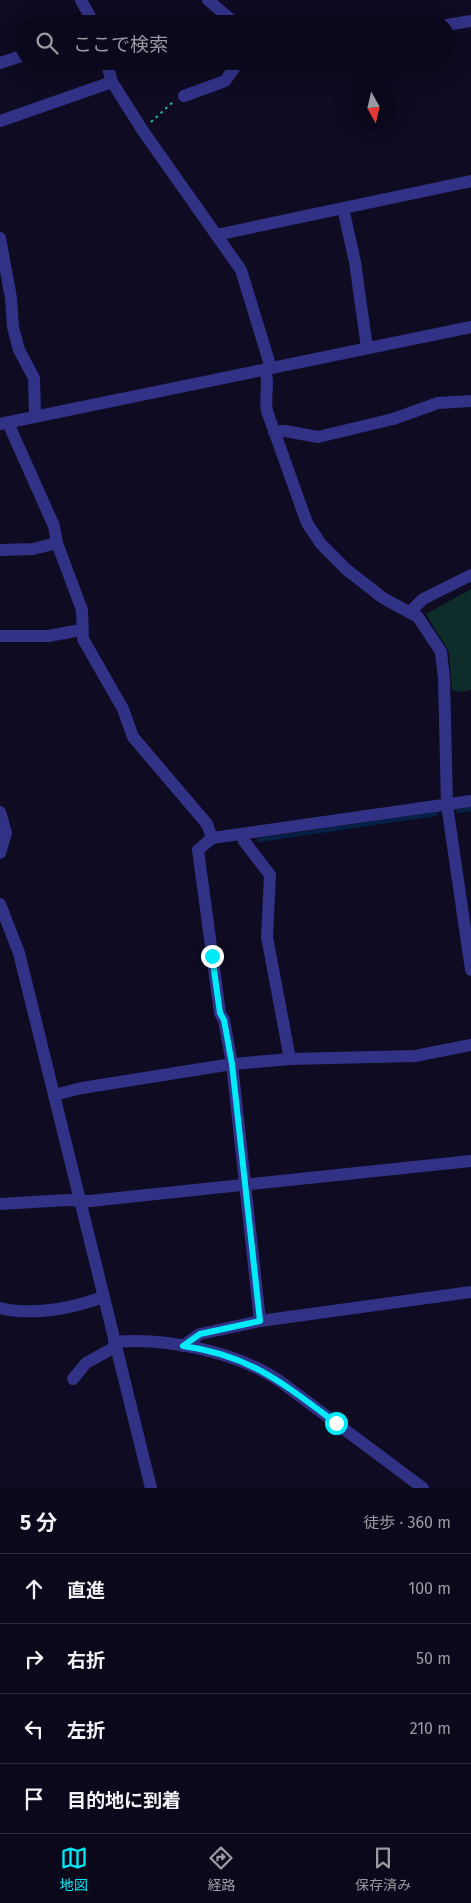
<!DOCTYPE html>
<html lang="ja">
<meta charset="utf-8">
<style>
:root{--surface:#0a081a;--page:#181627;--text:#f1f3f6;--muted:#999aa2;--line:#2a2939;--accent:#00ebf7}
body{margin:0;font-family:"Fira Sans","Noto Sans JP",sans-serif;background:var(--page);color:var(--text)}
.compass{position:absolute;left:351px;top:85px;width:45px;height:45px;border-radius:50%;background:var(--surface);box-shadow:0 5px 20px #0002;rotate:172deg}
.stop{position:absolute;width:15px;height:15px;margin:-11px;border:4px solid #00ebf7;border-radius:50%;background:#fff}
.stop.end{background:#00ebf7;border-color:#fff;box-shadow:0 1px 5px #0008}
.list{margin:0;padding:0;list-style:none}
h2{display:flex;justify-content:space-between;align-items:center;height:65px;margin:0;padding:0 20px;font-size:21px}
h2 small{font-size:16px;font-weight:400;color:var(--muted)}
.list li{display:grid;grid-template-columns:32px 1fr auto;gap:15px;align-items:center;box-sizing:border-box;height:70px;padding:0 20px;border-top:1px solid var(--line)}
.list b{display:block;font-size:19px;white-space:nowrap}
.list em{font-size:16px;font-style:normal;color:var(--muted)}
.icon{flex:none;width:28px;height:28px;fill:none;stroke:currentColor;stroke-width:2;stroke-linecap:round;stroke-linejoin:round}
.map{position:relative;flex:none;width:471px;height:1488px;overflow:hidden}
.search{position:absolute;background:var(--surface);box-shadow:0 5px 20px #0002;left:15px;right:15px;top:15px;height:55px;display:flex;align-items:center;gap:12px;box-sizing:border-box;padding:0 18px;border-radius:28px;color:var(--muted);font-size:19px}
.sheet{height:345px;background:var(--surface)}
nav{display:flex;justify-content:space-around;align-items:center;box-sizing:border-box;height:70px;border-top:1px solid var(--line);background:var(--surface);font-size:14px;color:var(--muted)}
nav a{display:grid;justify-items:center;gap:2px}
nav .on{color:var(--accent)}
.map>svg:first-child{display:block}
</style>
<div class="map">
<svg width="471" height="1488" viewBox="0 0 471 1488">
<rect width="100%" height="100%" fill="#0e0b22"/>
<path fill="#0d2c2a" d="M 471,589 L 471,690 L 462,692 L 452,690 L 449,652 L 426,614 Z"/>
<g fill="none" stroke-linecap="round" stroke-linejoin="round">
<g stroke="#062146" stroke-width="4">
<path d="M 458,811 L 471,809"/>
<path d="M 259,840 L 436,814"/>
</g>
<path stroke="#21beac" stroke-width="2" stroke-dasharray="2.5 4" stroke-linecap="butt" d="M 151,122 L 173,102"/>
<g stroke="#313286" stroke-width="12">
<path d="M 81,0 L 94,24"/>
<path d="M 208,0 L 236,24"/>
<path d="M 447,25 L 471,21"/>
<path d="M 106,61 L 112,82 L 143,131 L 241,270 L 271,368"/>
<path d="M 0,63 L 24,55"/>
<path d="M 184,96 L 225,81 L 239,61"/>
<path d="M 0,121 L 112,82"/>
<path d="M 343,208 L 355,262 L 367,348"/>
<path d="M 216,235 L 471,181"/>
<path d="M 0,238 L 11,298 L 13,327 L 19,350 L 34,378 L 35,416"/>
<path d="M 265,370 C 270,384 264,396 267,411 L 307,523 L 321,544 L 347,570 L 383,598 L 418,617 L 441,652 L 444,678 L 447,805 L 471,970"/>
<path d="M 8,423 L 54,526 L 57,543 L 82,610 L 83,639 L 123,709 L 133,737 L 207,824 L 212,838"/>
<path d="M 0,424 L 471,327"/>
<path d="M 274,432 L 285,431 L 318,437 L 393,419 L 438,403 L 471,401"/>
<path d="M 0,550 L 33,549 L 57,543"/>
<path d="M 410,612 L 423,599 L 471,575"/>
<path d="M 0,636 L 48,636 L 81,630"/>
<path d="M 0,812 L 6,833 L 0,853"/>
<path d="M 241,834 L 244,841 L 270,875 L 267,937 L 290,1059"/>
<path d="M 0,904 L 19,953 L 151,1488"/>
<path d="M 54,1095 L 82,1088 L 232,1064 L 290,1059 L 415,1056 L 471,1045"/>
<path d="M 0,1204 L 66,1200 L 90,1201 L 471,1161"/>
<path d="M 0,1308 C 35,1316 70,1309 103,1297"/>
<path d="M 260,1321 L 232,1064 L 224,1020 L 220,1013 L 198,850 L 212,838 L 471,801"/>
<path d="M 114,1342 C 166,1337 238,1352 281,1382 L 423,1488"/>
<path d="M 183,1346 L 200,1334 L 260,1321 L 471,1292"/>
<path d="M 73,1379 L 86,1363 L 115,1347"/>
</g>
</g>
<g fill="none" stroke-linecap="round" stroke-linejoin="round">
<path stroke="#00ebf7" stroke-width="6" d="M 212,956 L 220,1013 L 224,1020 L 232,1064 L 260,1321 L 200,1334 L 183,1346 C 250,1355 284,1384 336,1423"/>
</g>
</svg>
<svg class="compass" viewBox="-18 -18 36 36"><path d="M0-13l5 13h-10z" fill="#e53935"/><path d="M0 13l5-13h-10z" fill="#999aa2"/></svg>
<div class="stop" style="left:336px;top:1423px"></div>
<div class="stop end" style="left:212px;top:956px"></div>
<div class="search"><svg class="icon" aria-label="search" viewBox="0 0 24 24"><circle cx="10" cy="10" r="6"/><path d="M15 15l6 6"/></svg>ここで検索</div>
</div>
<section class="sheet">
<h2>5 分<small>徒歩 · 360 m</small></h2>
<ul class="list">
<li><svg class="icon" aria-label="ahead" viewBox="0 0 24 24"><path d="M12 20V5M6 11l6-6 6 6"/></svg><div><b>直進</b></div><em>100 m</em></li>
<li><svg class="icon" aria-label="right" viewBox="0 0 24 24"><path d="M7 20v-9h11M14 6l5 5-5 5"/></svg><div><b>右折</b></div><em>50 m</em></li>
<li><svg class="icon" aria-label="left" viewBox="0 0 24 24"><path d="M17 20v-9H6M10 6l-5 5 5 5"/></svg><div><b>左折</b></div><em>210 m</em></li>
<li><svg class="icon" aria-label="arrive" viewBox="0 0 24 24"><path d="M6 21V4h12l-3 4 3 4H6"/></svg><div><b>目的地に到着</b></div></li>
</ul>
</section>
<nav>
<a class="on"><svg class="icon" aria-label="map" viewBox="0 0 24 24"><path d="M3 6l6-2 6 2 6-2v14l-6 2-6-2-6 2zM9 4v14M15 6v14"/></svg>地図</a>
<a><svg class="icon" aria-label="directions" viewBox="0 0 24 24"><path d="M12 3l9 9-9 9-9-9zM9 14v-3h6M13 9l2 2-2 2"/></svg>経路</a>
<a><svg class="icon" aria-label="saved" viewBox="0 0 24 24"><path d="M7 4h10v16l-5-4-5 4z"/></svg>保存済み</a>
</nav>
